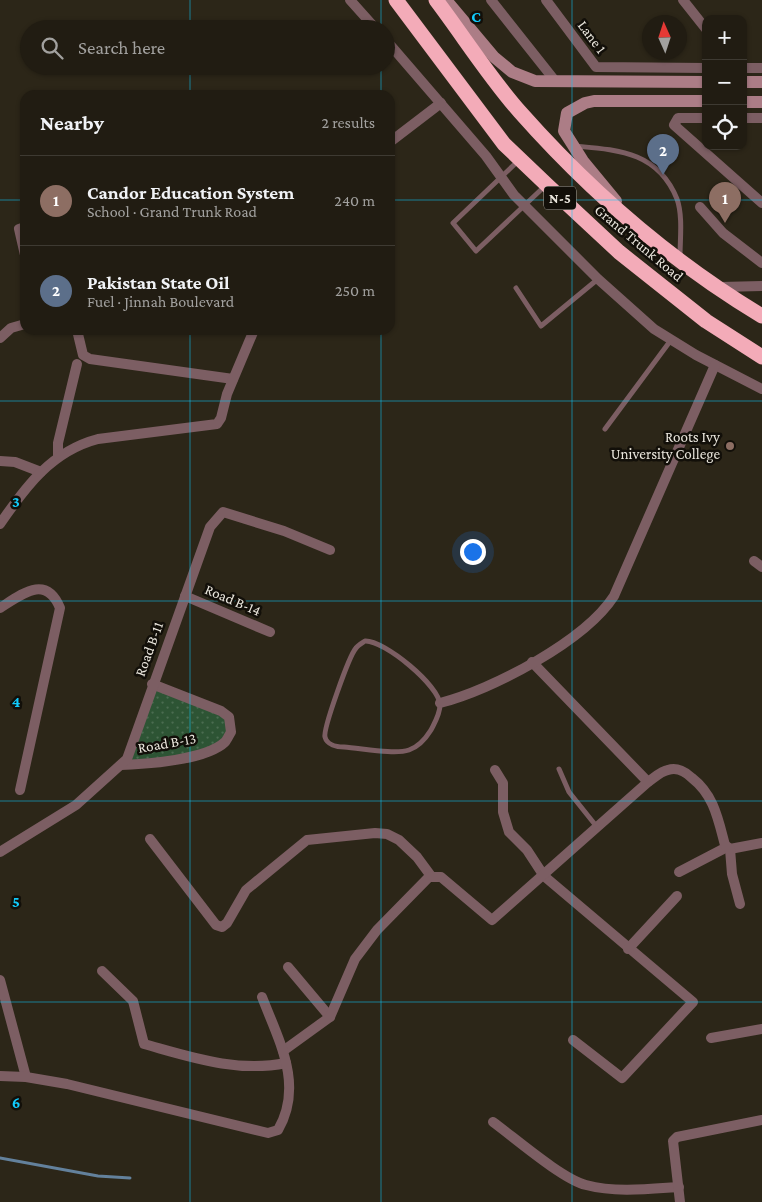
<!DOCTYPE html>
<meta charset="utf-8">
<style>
:root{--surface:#211c12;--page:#29251b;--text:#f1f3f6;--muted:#a2a19f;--line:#3e3a32;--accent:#8c9099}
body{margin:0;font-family:"Crimson Pro",serif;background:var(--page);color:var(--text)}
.controls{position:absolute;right:15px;top:15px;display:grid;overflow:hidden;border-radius:10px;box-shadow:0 1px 4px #0004}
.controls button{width:45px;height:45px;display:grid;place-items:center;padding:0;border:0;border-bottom:1px solid var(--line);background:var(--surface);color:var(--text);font:25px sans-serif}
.compass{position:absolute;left:642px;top:15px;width:45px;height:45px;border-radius:50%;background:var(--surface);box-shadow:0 1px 4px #0004;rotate:357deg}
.you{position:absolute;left:472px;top:551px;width:18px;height:18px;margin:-12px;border:4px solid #fff;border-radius:50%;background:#1a73e8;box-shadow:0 0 0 8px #1a73e833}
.badge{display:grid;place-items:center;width:32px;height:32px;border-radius:50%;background:var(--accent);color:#fff;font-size:16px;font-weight:700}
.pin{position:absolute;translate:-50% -41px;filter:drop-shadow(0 1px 2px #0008)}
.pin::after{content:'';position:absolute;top:26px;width:18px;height:15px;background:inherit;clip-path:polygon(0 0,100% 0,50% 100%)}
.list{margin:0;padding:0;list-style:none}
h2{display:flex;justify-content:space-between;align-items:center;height:65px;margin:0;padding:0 20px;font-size:21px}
h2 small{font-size:16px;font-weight:400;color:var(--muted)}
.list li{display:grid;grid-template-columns:32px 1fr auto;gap:15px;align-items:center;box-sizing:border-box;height:90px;padding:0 20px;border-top:1px solid var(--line)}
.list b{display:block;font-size:19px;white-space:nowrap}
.list p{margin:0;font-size:16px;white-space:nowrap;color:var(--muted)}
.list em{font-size:16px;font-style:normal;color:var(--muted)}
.icon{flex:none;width:28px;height:28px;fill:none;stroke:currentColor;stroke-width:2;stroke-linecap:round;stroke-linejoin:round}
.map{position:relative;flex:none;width:762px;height:1202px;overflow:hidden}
.search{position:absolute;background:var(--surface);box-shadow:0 1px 4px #0004;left:20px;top:20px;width:375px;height:55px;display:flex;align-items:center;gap:12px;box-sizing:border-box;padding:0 18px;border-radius:28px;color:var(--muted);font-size:19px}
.panel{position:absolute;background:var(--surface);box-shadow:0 1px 4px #0004;left:20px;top:90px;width:375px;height:245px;border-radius:15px}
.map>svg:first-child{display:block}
</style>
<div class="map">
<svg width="762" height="1202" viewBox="0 0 762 1202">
<defs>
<pattern id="park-dots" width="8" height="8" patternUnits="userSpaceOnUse" patternTransform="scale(1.25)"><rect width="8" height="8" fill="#2d5434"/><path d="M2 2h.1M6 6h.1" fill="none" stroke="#4b6c51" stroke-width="1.8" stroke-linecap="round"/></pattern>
</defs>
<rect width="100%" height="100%" fill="#2c2618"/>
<path fill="url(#park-dots)" d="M 153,687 L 228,719 L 229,733 L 212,748 L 139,763 L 128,759 Z"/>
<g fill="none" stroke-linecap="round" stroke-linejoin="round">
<path stroke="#63819c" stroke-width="3" d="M 0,1158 L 98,1176 L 130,1178"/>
<g stroke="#7c5e63" stroke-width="5">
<path d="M 575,146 C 619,150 658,152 677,199 C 683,216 680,239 680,257"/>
<path d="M 518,161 L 453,223 L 476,251 L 546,185"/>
<path d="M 516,288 L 541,326 L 598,279"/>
<path d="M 605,429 L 671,340"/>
<path d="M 365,641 C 384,640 440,686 440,705 C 440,714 435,722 431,730 C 426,738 418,747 409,750 C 394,755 361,748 344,747 C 337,747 327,745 325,737 C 323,729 349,656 356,648 C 358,645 362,643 365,641 Z"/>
<path d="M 559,769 L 569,792 L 597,827"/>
</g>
<g stroke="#7c5e63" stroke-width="10">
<path d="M 350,0 L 376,29"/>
<path d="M 491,0 L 556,82"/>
<path d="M 546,0 L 596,67 L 706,68"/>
<path d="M 683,0 L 706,29"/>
<path d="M 386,40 L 486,156 L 514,195 L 598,279 L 654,329 L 696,355 L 762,389"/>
<path d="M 743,68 L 762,68"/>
<path d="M 706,118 L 678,118 L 674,125 L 762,203"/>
<path d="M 743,118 L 762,118"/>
<path d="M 390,142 L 441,103"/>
<path d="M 700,207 L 723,233 L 762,263"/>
<path d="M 25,227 L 19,229 L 25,255"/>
<path d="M 720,287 L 762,286"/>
<path d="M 77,330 L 83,355 L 90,359 L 233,379"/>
<path d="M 0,338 L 11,328 L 25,324"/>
<path d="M 58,457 L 58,443 L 77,364"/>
<path d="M 0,461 L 15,462 L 41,472"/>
<path d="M 0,524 C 26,486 52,451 98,439 L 217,424 L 221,418 L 227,394 L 254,330"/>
<path d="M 754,561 L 762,567"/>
<path d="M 185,596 L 270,632"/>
<path d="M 0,608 C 22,594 46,574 60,608 L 20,790"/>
<path d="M 532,662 L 648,782"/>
<path d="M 440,703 C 492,690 585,641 614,596 L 715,365"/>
<path d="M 121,765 C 146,764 206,760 225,742 C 227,740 229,735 231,732 L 229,717 L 221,711 L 152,684"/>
<path d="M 495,770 L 503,783 L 503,812 L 509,832 L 527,850 L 544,876 L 693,1002 L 622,1078 L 573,1040"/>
<path d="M 150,839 L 216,925 L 222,927 L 227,923 L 246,890 L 307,840 L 375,833 L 387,834 L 399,840 L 417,857 L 431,876"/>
<path d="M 730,849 L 762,843"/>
<path d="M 0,852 L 76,805 L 127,759 L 210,527 L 223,512 L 284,531 L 330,550"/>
<path d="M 679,872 L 727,847"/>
<path d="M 628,949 L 677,896"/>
<path d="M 288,967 L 330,1017"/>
<path d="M 102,971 L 133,1001 L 144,1044 C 191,1057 237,1073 286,1063"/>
<path d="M 0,980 L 26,1077"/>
<path d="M 711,1038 L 762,1029"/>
<path d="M 283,1051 L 330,1017 L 355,959 L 377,930 L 429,877 L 441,877 L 492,920 L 648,782 C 654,778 661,771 668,770 C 677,767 686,772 692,778 C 714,795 718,819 725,845 L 730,849 L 732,874 L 740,904"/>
<path d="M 0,1076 L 26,1077 L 67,1084 L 268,1133 L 278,1130 C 304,1085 279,1041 262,997"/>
<path d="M 493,1122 C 515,1138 562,1179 586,1185 C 616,1193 649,1189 679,1187"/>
<path d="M 680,1202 L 673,1141 L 677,1137 L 762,1120"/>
</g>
<g stroke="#ac7d86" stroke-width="12">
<path d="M 446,0 L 494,57 L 512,72 L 535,81 L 706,82"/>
<path d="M 743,82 L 762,82"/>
<path d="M 743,102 L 762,102"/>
<path d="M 616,201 L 583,161 L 564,131 L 567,113 L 585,103 L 594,101 L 706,101"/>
</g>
<g stroke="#f3abb8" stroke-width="15">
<path d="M 396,0 L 504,144 L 547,185 L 619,252 L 706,321 L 762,357"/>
<path d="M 436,0 C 464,37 489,77 520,112 C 589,190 672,262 762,316"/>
</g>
</g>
<path fill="none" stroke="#11cafb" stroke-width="1" stroke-opacity="0.55" d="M 190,0 L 190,29M 381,0 L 381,29M 572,0 L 572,1202M 190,66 L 190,95M 381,66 L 381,95M 0,200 L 25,200M 390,200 L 762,200M 190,330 L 190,1202M 381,330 L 381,1202M 0,401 L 762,401M 0,601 L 762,601M 0,801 L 762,801M 0,1002 L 762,1002"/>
<circle fill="#8d6e63" stroke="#120f09" stroke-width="2" cx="730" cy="446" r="5"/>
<g text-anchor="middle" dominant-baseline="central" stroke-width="5" stroke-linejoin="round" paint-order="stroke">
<rect fill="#120f09" stroke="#a8a59d" stroke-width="1" x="544" y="186.5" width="32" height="23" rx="4"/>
<g font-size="14" font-weight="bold" fill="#e9e5dc">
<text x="560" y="198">N-5</text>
</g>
<g font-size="15" fill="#e9e5dc" stroke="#120f09">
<text transform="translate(592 37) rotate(53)">Lane 1</text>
<text transform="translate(639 243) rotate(40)">Grand Trunk Road</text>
<text transform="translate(233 600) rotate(23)">Road B-14</text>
<text transform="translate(149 649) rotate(-70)">Road B-11</text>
<text transform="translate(167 743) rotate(-10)">Road B-13</text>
</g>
<g font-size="15" fill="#e9e5dc" stroke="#120f09" text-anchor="end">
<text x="720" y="437">Roots Ivy<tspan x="720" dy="17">University College</tspan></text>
</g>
</g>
<g font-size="16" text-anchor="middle" font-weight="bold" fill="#11cafb" stroke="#120f09" stroke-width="5" stroke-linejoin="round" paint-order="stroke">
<text x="476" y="22">C</text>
<text x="16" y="507">3</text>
<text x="16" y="707">4</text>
<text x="16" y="907">5</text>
<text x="16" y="1108">6</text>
</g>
</svg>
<div class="controls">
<button>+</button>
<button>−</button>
<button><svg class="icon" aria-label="locate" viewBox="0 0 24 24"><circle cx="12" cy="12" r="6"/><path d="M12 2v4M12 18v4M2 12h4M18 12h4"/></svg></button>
</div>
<svg class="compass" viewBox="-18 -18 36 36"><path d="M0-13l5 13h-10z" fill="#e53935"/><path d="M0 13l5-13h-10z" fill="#a2a19f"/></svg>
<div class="you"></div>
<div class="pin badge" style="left:725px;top:223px;background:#8d6e63">1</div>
<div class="pin badge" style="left:663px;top:175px;background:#5c6f8a">2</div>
<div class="search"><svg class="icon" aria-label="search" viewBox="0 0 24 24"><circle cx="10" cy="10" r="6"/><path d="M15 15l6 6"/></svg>Search here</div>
<section class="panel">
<h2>Nearby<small>2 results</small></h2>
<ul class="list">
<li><span class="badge" style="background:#8d6e63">1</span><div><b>Candor Education System</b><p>School · Grand Trunk Road</p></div><em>240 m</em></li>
<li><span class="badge" style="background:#5c6f8a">2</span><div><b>Pakistan State Oil</b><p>Fuel · Jinnah Boulevard</p></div><em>250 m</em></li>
</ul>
</section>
</div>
